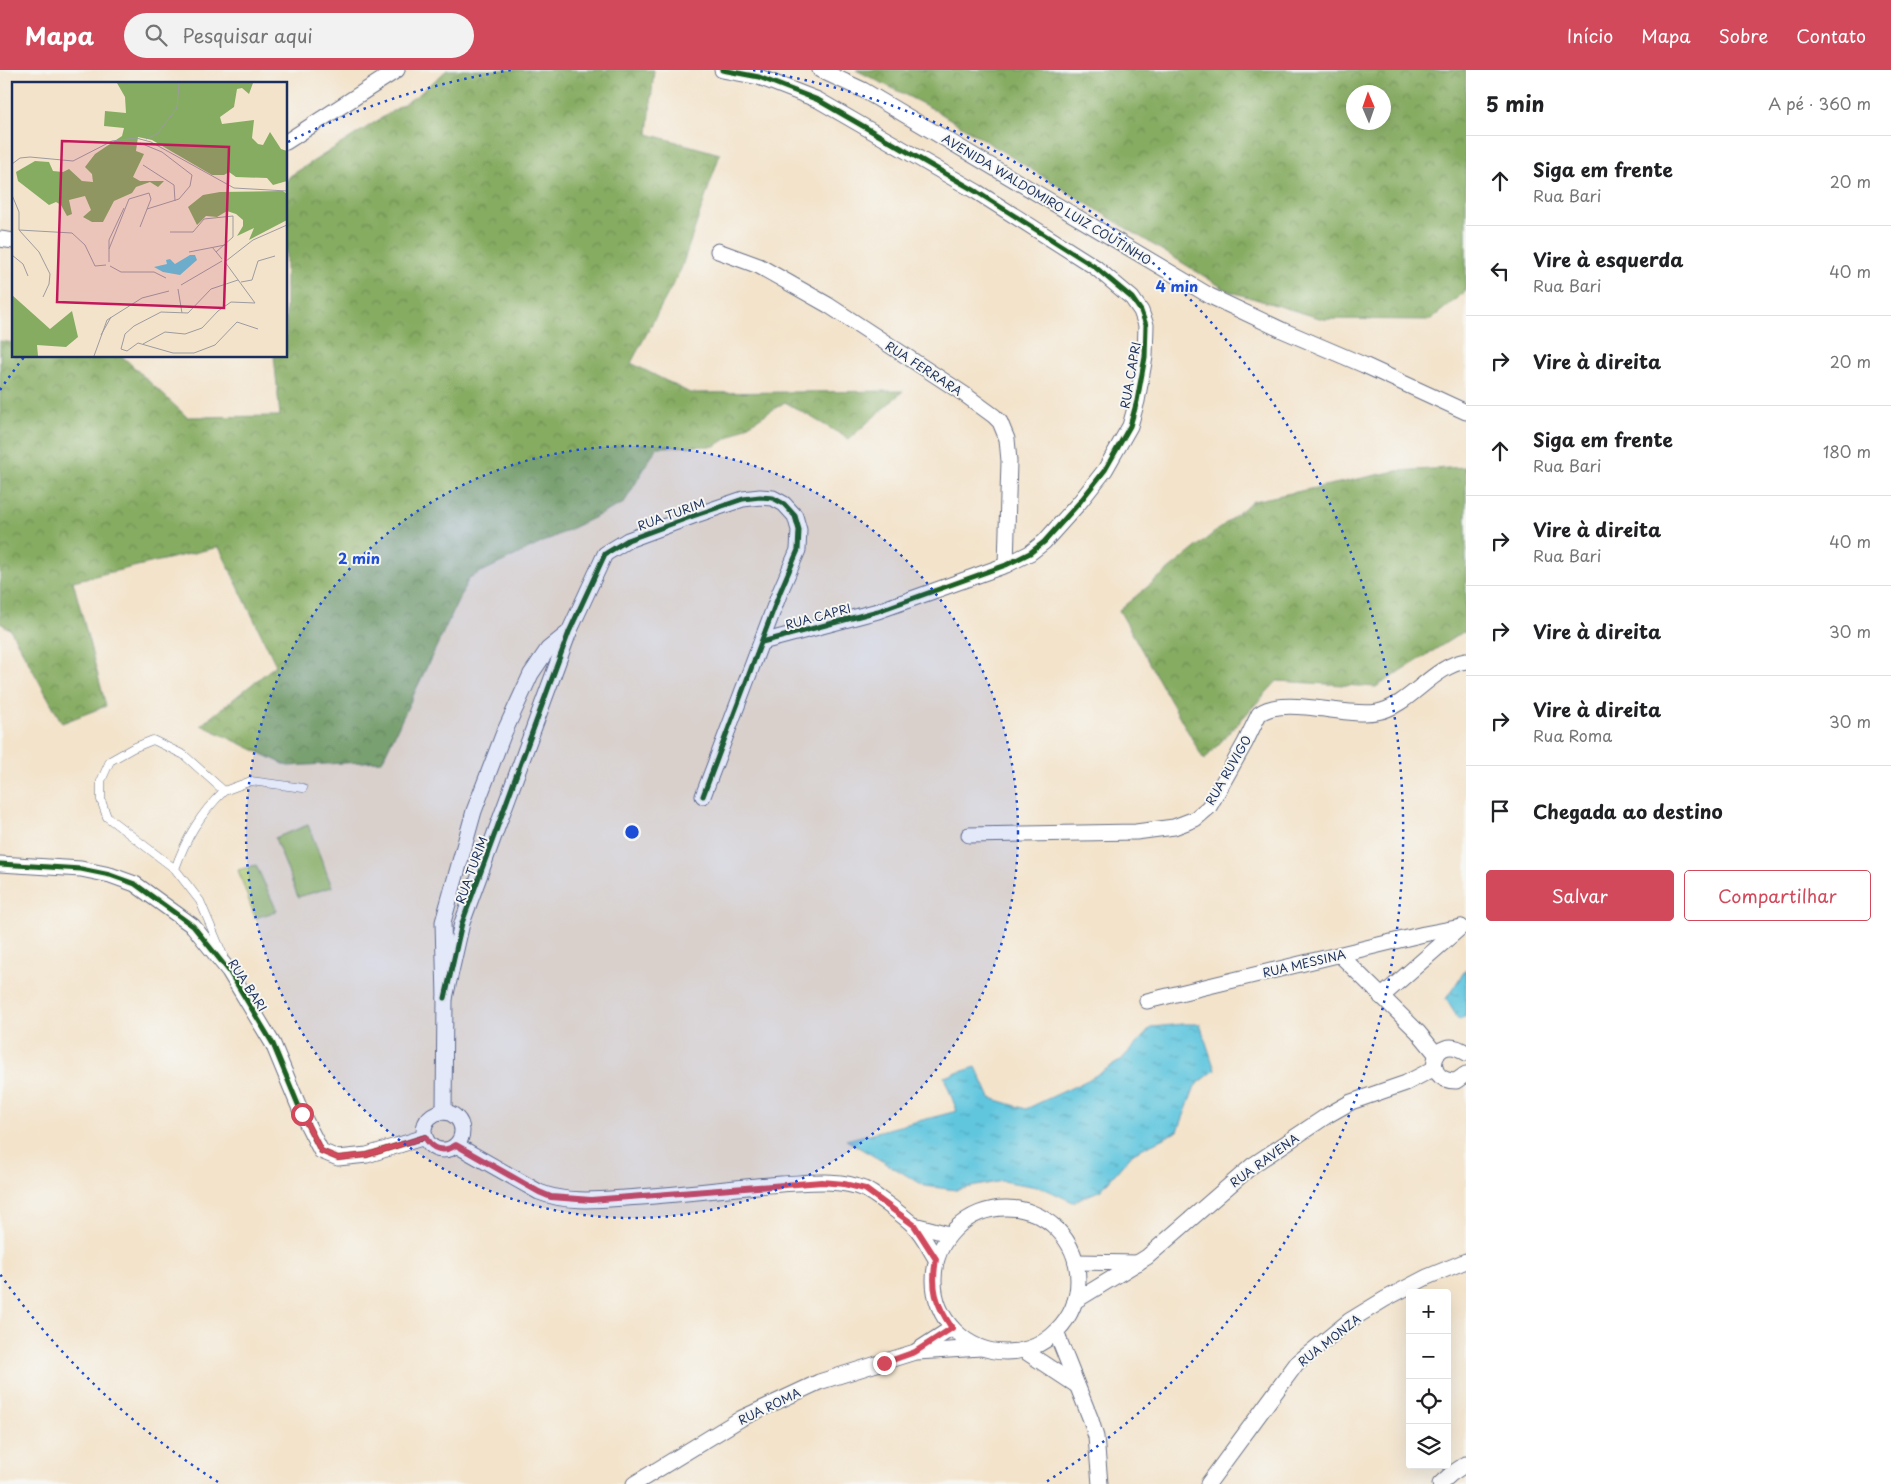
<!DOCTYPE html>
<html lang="pt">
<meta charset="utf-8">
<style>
:root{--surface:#fff;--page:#f2f2f2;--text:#202124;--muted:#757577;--line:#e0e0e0;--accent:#d1495b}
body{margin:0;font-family:"Playpen Sans",sans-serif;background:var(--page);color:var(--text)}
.controls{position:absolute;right:15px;bottom:15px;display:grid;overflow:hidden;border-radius:5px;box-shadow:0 5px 20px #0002}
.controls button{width:45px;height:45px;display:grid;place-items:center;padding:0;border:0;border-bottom:1px solid var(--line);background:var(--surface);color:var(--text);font:25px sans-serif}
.compass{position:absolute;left:1346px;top:15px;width:45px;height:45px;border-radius:50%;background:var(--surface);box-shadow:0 5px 20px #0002;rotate:358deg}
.stop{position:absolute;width:15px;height:15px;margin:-11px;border:4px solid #d1495b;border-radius:50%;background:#fff}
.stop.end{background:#d1495b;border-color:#fff;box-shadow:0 1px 5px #0008}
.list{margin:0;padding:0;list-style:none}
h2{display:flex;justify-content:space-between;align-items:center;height:65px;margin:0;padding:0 20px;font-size:21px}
h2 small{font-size:16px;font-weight:400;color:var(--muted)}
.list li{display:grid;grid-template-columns:32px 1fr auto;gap:15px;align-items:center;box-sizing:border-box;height:90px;padding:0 20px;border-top:1px solid var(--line)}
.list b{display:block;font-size:19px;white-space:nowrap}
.list p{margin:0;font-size:16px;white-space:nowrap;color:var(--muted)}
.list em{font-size:16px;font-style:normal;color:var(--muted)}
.actions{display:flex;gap:10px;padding:15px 20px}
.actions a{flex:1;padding:11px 0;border:1px solid var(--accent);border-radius:5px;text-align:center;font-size:18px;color:var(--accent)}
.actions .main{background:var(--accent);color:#fff}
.icon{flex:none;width:28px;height:28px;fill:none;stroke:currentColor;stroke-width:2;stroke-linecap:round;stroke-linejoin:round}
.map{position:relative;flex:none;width:1466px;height:1414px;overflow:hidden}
header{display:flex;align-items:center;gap:30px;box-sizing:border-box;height:70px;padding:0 25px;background:var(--accent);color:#fff}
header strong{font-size:24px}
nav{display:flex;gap:28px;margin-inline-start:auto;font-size:18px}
.search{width:350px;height:45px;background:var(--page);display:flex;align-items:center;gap:12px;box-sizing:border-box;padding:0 18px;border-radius:28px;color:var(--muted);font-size:19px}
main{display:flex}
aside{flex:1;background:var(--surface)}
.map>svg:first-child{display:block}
</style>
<header>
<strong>Mapa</strong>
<div class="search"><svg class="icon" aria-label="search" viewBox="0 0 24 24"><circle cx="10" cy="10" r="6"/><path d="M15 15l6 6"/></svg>Pesquisar aqui</div>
<nav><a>Início</a><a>Mapa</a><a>Sobre</a><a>Contato</a></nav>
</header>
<main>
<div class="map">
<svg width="1466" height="1414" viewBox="0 0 1466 1414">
<defs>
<pattern id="forest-crowns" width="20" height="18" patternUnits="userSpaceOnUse" patternTransform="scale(1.25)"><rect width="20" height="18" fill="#86ac62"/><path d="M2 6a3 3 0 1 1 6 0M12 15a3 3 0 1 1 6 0" fill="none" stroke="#6d8c54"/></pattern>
<pattern id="water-ripples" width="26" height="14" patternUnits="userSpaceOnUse" patternTransform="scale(1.25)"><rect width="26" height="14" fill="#60c6de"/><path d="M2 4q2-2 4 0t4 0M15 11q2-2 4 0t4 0" fill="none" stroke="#4ea1b7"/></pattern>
</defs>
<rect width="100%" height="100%" fill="#f6f6f2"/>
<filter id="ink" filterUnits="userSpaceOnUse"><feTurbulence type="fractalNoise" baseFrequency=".02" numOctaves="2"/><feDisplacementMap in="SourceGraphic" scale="10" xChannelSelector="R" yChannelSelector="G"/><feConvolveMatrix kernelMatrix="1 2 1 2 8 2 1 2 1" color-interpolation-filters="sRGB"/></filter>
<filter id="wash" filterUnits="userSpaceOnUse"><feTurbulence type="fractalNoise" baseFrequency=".0096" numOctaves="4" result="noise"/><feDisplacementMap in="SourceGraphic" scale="20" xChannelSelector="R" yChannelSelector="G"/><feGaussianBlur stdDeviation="1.12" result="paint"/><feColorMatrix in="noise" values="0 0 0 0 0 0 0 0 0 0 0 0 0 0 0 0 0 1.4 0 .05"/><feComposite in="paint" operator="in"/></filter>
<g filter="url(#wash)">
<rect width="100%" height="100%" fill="#f3e3cb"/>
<g fill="url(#forest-crowns)" stroke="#506e60" fill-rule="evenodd">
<path d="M 447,0 L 654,0 L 648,64 L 720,84 L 681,199 L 631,293 L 690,323 L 903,321 L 849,369 L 785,332 L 715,376 L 657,377 L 624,433 L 469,508 L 382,691 L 288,696 L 201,655 L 276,595 L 219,477 L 73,511 L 106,636 L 62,653 L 10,559 L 0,553 L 0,271 L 14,273 L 14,286 L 122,286 L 187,347 L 280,346 L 274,286 L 286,286 L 286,112 L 290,106 L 418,25 Z"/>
<path d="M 856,0 L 1466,0 L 1466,221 L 1430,250 L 1323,249 L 1228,221 L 937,41 ZM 1354,22 L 1384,22 L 1384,52 L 1354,52 Z"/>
<path d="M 1466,397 L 1466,563 L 1463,562 L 1376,617 L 1277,611 L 1204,690 L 1119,540 L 1253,431 L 1396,401 Z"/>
</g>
<g fill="#a9c86f" stroke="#627c66">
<path d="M 308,755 L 332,817 L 298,827 L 275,768 Z"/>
<path d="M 256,795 L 277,841 L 255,848 L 238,800 Z"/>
</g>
<g fill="url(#water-ripples)" stroke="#3e7a9e">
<path d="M 1466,899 L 1466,946 L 1459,950 L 1446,929 Z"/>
<path d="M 1183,954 L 1200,954 L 1215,1000 L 1195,1016 L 1178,1061 L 1133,1083 L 1101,1120 L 1073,1132 L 1043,1118 L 1002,1111 L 956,1120 L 925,1116 L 846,1070 L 957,1041 L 944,1007 L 976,997 L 990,1028 L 1026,1039 L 1086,1011 L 1120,991 L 1152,957 Z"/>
</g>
</g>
<g filter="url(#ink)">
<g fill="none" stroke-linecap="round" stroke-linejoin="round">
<defs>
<g id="lane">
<path d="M 224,721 L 251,711 L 303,718"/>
<path d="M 175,799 C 186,768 200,744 224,721 L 184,685 L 153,670 L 133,678 L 110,691 L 101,711 L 101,730 L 107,747 L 175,799 L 200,831 L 223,885"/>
</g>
<g id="street">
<path d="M 722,0 L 759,7 L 818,30 L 977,122 L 1095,197 L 1132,228 L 1141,241 L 1146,255 L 1145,287 L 1137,331 L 1130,356 L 1105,400 L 1079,433 L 1044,472 L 1030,483 L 1006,495 L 878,541 L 762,572"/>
<path d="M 820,0 L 863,20 L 1210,226 L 1282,260 L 1364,295 L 1466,342"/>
<path d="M 286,72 L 397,0"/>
<path d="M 0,169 L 14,171"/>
<path d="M 718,181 L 759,196 L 828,235 L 964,324 L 994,346 L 1000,352 L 1007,369 L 1009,391 L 1006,495"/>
<path d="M 969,765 L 1136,762 L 1174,757 L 1195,749 L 1209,737 L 1245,673 L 1259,644 C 1284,625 1346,648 1377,642 C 1410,636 1432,596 1466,591"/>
<path d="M 0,794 L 81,799 L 110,805 L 135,814 L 193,856 L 229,901 L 273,974 L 302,1044 L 321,1081 L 338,1088 L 367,1085 L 425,1067"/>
<path d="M 1340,885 L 1418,962 L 1437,985"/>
<path d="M 1381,927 L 1461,857"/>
<path d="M 445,928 L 462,853 L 569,562 L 605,484 L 628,470 L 693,446 L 743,429 L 760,427 L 773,428 L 784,434 L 795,446 L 799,460 L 798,480 L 780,522 L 703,726"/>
<path d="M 1147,931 L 1424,864 L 1461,857"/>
<path d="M 1466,983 C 1435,960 1419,1011 1456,1011 L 1466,1004"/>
<path d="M 444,1042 L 445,928 L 443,852 L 474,741 L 503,665 L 531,604 L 548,579 L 569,562"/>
<circle cx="443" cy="1061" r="19"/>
<path d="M 456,1075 L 539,1122 C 566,1133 597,1130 625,1128 C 677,1125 729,1118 781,1114 C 808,1113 838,1108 864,1119 C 872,1122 905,1147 913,1155 C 922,1163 929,1178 936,1189"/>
<circle cx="1006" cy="1210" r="72"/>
<path d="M 914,1155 L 949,1164"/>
<path d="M 1076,1192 L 1138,1193"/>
<path d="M 1075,1231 L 1147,1187 L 1253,1095 L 1328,1045 L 1351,1032 L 1406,1013 L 1435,998"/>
<path d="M 1056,1262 L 1091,1350 L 1096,1367 L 1100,1414"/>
<path d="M 1023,1280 L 1076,1315"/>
<path d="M 917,1282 L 981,1278"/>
<path d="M 634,1414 L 742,1348 L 819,1312 L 915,1282 L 952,1258"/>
<path d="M 1208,1414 L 1297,1293 L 1349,1251 L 1385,1229 L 1427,1207 L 1466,1191"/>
<path d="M 1440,1414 L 1451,1404 L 1466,1394"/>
</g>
</defs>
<use href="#lane" stroke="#676e84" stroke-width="9"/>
<use href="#street" stroke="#676e84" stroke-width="17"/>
<use href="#lane" stroke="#fff" stroke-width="8"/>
<use href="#street" stroke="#fff" stroke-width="15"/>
<defs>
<g id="cycleway">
<path d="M 722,0 L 759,7 L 818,30 L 977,122 L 1095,197 L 1132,228 L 1141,241 L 1146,255 L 1145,287 L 1137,331 L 1130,356 L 1105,400 L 1079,433 L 1044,472 L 1030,483 L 1006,495 L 878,541 L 762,572"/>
<path d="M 0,794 L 81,799 L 110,805 L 135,814 L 193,856 L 229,901 L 273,974 L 302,1044 L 321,1081 L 338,1088 L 367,1085 L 425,1067"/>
<path d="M 445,928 L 462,853 L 569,562 L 605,484 L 628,470 L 693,446 L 743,429 L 760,427 L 773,428 L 784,434 L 795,446 L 799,460 L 798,480 L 780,522 L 703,726"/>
</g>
</defs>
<use href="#cycleway" stroke="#f6f6f2" stroke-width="8"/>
<use href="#cycleway" stroke="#1b5e20" stroke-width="5"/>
</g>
</g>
<g fill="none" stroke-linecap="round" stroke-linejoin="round" filter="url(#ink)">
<path stroke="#d1495b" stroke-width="6" d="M 302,1044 L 321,1081 L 338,1088 L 367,1085 L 425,1067 C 432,1080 444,1083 456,1075 L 539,1122 L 551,1127 L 591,1130 L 822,1112 L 844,1114 L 865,1119 L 914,1155 L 936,1189 C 931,1218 935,1233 952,1258 L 915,1282 L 884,1293"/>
</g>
<circle cx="632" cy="762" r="386" fill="#1d4ed8" fill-opacity=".12"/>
<g fill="none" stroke="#1d4ed8" stroke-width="2.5" stroke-dasharray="2.5 5">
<circle cx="632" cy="762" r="386"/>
<path d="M218 1412A771 771 0 0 1 0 1204M0 320A771 771 0 0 1 24 287M288 72A771 771 0 0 1 511 0M753 0A771 771 0 0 1 1046 1412"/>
</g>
<g text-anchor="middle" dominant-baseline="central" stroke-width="4" stroke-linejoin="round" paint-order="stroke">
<g font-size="12" fill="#1b2f5e" stroke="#f6f6f2">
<text transform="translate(1047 129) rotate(31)">AVENIDA WALDOMIRO LUIZ COUTINHO</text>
<text transform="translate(924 298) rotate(33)">RUA FERRARA</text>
<text transform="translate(1130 305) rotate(-80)">RUA CAPRI</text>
<text transform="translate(671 444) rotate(-20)">RUA TURIM</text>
<text transform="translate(818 546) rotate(-15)">RUA CAPRI</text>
<text transform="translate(1228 700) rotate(-60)">RUA RUVIGO</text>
<text transform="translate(471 800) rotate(-70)">RUA TURIM</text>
<text transform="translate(1304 893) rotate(-13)">RUA MESSINA</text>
<text transform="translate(248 915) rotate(57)">RUA BARI</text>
<text transform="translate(1264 1090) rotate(-36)">RUA RAVENA</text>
<text transform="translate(1329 1270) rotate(-38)">RUA MONZA</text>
<text transform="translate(769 1336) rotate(-26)">RUA ROMA</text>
</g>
</g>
<g transform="translate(12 12)">
<rect width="275" height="275" fill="#f3e3cb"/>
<path d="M 105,1 L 241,1 L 237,12 L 230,6 L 225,7 L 222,25 L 208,35 L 210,42 L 242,38 L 240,56 L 246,62 L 251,63 L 258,50 L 269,67 L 275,69 L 275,99 L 261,103 L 255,96 L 224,95 L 217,90 L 212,93 L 200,93 L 140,58 L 126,55 L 124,69 L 132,72 L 121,95 L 128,99 L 152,99 L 146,105 L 138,100 L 124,105 L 120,111 L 102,119 L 91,140 L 80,140 L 71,135 L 79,128 L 73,114 L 57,118 L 60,132 L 55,134 L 49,123 L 44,120 L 37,123 L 6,99 L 4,90 L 23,79 L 37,80 L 41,89 L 51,90 L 57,87 L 70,99 L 81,100 L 80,92 L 73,85 L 83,72 L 110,54 L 112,46 L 92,44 L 93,29 L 114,31 L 113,15 ZM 271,109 L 275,112 L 275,138 L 237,158 L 242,146 L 225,154 L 231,144 L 231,138 L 224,132 L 215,129 L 205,135 L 194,134 L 185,143 L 176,125 L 191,113 L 208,110 ZM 0,213 L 38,247 L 60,229 L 66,255 L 54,265 L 25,263 L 26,274 L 0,274 Z" fill="#86ac62"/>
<path d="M 178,173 L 183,173 L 185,178 L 168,193 L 151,190 L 142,185 L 155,182 L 154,178 L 158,177 L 163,182 Z" fill="#60c6de"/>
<path fill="none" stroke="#9d9b9f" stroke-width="1" d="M 134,57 L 145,52 L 165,26 L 167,1M 128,61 L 150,70 L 180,93 L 178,104 L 167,117 L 135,127M 0,82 L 8,76 L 18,75 L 61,79 L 100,59 L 124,56 L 139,60 L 222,106 L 275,109M 131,83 L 162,103 L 163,119M 0,113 L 7,130 L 7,148 L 27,170 L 38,192 L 37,202 L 31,215M 7,148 L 60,151 L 73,163 L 83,184 L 94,183M 158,150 L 181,150 L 192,137 L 221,134 L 221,155 L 204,170M 200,165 L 210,177M 97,167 L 117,117 L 137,111 L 139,117 L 128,145M 177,170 L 213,163M 0,173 L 11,182 L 16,194M 214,179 L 241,158 L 275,143M 97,180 L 97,158 L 112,126M 213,180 L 243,221M 98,184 L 109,190 L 142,190 L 154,196M 226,198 L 199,207 L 176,231 L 149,230 L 122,244 L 113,252 L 109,267 L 115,269 L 126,261 L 161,271 L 182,271 L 203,263 L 225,240 L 246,247M 229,200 L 240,198 L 246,179 L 263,174M 169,203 L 210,179M 166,207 L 170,231M 89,253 L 99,235M 131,262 L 153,250 L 173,252 L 190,246 L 206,229 L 219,220 L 243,221M 82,274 L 95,238 L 130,216 L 157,209"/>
<path fill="#c2185b" fill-opacity="0.15" stroke="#c2185b" stroke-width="2.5" d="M 50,59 L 217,65 L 212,226 L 45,220 Z"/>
<rect width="275" height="275" fill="none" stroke="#1b2f5e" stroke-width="2.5"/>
</g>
<circle cx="632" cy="762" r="8" fill="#1d4ed8" stroke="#f6f6f2" stroke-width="2.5"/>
<g font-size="15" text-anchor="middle" font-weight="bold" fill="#1d4ed8" stroke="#f6f6f2" stroke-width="4" stroke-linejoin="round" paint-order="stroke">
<text x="1177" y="222">4 min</text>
<text x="359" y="494">2 min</text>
</g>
</svg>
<div class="controls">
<button>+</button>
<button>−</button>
<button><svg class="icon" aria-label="locate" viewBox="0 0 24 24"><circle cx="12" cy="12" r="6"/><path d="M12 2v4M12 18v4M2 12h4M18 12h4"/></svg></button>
<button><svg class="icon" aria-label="layers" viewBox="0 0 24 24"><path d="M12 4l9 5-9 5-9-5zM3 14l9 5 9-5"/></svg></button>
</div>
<svg class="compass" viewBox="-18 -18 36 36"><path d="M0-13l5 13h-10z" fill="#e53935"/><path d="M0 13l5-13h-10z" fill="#757577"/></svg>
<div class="stop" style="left:302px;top:1044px"></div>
<div class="stop end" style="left:884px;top:1293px"></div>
</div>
<aside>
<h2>5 min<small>A pé · 360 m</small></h2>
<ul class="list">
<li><svg class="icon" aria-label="ahead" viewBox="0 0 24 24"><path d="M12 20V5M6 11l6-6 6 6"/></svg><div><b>Siga em frente</b><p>Rua Bari</p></div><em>20 m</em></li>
<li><svg class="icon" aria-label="left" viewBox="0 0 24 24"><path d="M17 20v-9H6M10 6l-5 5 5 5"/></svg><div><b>Vire à esquerda</b><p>Rua Bari</p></div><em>40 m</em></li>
<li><svg class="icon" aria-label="right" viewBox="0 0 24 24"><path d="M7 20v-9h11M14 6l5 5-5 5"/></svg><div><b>Vire à direita</b></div><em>20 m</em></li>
<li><svg class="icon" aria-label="ahead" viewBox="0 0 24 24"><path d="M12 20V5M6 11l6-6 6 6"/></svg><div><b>Siga em frente</b><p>Rua Bari</p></div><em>180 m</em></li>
<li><svg class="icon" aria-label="right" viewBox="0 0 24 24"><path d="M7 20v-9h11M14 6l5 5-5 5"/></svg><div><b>Vire à direita</b><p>Rua Bari</p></div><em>40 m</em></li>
<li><svg class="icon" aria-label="right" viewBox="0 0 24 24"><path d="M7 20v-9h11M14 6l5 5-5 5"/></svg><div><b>Vire à direita</b></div><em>30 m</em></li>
<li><svg class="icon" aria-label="right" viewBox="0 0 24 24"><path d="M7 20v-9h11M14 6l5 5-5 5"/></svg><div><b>Vire à direita</b><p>Rua Roma</p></div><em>30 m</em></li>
<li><svg class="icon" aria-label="arrive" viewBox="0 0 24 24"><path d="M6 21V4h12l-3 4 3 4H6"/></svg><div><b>Chegada ao destino</b></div></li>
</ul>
<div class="actions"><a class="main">Salvar</a><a>Compartilhar</a></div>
</aside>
</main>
